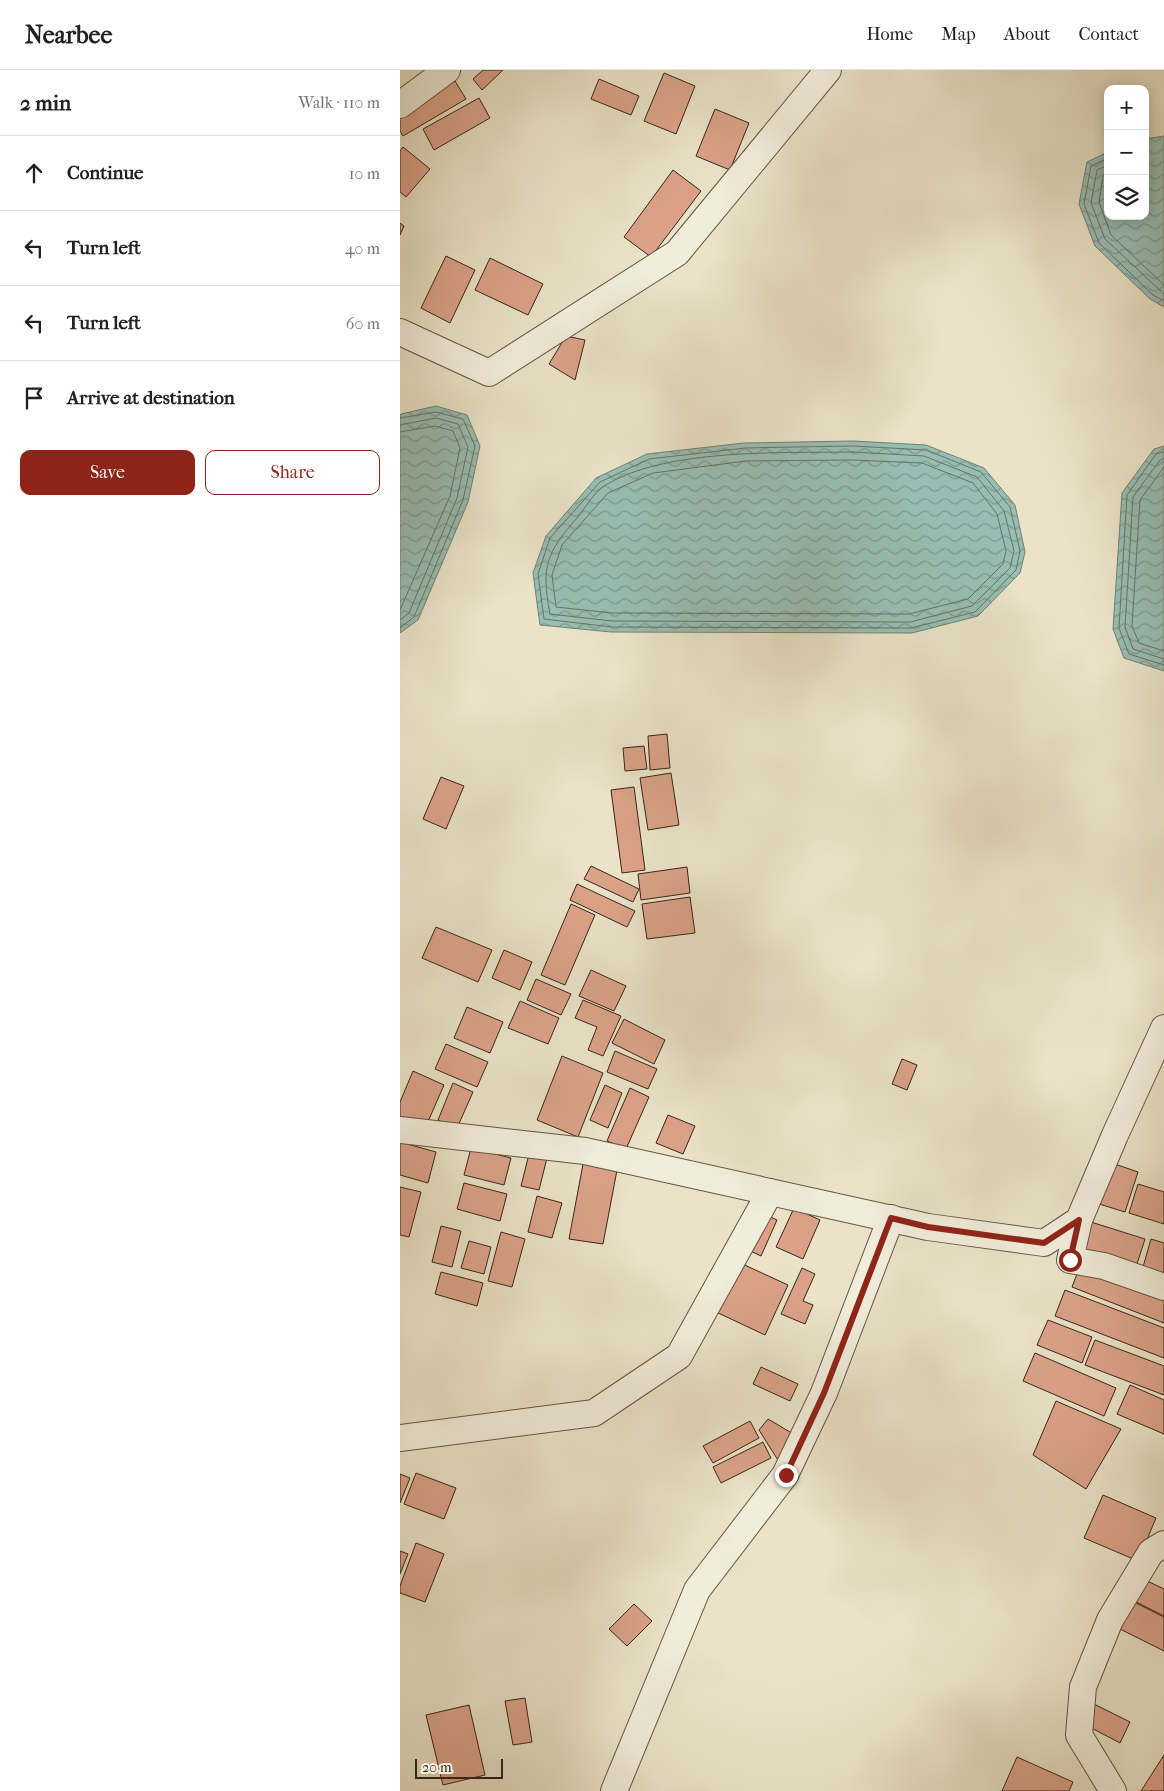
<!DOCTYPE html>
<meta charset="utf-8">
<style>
:root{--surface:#fff;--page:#f2f2f2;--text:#202124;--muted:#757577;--line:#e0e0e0;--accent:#8f2418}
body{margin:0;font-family:"IM FELL French Canon",serif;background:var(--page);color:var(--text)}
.controls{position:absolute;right:15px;top:15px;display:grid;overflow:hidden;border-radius:10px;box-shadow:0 2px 12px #0003}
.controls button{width:45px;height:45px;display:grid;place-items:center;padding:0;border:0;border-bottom:1px solid var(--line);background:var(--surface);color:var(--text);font:25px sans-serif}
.scale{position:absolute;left:15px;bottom:12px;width:88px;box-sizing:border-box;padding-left:5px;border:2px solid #382616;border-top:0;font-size:14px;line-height:18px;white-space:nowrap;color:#382616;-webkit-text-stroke:4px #f1eddb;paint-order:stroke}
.stop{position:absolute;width:15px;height:15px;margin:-11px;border:4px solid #8f2418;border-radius:50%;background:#fff}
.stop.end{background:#8f2418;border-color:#fff;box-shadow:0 1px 5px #0008}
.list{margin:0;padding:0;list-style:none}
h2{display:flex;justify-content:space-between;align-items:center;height:65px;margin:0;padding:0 20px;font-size:21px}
h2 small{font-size:16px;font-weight:400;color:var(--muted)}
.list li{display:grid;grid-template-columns:32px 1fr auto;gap:15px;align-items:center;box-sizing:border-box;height:75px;padding:0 20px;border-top:1px solid var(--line)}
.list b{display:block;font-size:19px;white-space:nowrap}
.list em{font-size:16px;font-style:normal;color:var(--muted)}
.actions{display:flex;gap:10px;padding:15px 20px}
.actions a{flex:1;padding:11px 0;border:1px solid var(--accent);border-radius:10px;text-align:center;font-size:18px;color:var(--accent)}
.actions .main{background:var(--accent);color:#fff}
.icon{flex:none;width:28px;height:28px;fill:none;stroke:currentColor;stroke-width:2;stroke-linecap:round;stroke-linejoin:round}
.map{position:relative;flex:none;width:764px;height:1721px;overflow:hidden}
header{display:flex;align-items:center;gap:30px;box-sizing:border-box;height:70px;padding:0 25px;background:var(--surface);border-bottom:1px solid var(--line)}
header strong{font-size:24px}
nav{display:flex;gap:28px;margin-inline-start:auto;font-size:18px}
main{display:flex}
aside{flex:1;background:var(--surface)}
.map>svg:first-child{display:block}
</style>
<header>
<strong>Nearbee</strong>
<nav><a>Home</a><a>Map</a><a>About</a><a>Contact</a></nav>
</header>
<main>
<aside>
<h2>2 min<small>Walk · 110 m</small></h2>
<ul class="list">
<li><svg class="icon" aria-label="ahead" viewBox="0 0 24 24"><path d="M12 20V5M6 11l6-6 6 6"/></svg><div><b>Continue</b></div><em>10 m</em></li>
<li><svg class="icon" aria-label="left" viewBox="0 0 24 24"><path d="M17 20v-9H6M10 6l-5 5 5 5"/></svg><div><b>Turn left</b></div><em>40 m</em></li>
<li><svg class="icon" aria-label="left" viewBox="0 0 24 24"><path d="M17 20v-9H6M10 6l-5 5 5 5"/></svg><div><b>Turn left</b></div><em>60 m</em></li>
<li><svg class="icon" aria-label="arrive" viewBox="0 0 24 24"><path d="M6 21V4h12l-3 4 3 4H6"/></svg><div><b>Arrive at destination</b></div></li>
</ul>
<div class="actions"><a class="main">Save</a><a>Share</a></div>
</aside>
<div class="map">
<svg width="764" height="1721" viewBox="0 0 764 1721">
<defs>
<pattern id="water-waves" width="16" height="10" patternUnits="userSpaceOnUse" patternTransform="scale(1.25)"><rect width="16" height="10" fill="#98beb3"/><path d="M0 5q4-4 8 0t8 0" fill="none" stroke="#7d9a91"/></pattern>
</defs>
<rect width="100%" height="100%" fill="#eae3c8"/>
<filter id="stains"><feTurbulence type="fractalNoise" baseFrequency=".004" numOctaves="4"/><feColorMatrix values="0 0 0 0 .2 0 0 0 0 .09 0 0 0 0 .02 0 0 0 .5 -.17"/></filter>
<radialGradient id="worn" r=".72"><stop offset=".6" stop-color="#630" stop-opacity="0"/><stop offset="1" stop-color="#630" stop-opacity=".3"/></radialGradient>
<g fill="url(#water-waves)" stroke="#728174">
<path d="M 764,66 L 764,237 L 750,229 L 695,176 L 679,134 L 687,92 L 708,82 L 708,146 L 745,146 L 745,69 Z"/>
<path d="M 36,336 L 67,345 L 80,376 L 68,432 L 18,550 L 0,563 L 0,346 L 1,344 Z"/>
<path d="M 453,371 L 526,375 L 584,398 L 615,435 L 625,482 L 620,503 L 578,546 L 512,563 L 211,562 L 140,555 L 133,503 L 146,466 L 196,408 L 247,384 L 344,373 Z"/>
<path d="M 764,376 L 764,601 L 724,588 L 713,559 L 722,423 L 754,379 Z"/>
</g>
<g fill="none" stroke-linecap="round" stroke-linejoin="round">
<g stroke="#687264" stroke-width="1">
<path d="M 708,88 L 691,96 L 684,134 L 699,173 L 753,225 L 764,231"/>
<path d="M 708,95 L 697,100 L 691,133 L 705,169 L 764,224"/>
<path d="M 708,103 L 703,106 L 699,132 L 711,165 L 764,215"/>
<path d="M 0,348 L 36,342 L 63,349 L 75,376 L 63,430 L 14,547 L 0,558"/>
<path d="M 0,355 L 36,348 L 58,354 L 68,377 L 57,428 L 9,543 L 0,550"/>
<path d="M 0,362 L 35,356 L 53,361 L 60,378 L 50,426 L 0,540"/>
<path d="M 453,376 L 526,380 L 581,402 L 610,437 L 620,481 L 616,500 L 575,542 L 511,558 L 212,557 L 144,549 L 138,504 L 150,468 L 200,412 L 249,389 L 345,378 Z"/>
<path d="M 453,382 L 524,386 L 577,407 L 604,441 L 614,481 L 610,498 L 572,536 L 510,552 L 212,551 L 150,544 C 141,497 146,483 177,448 C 185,438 194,423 204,416 C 264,378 383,383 453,382 Z"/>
<path d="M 764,382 L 756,384 L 727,425 L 719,558 L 729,584 L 764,595"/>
<path d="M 764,388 L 760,390 L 733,427 L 725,557 L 733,579 L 764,589"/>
<path d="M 453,390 L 522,393 L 573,413 L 597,444 L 606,481 L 603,494 L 568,529 L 509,544 L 212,543 L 156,537 L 152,505 L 162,475 L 208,423 L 253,403 L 346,391 Z"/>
<path d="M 764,397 L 740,430 L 732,556 L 739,573 L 764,581"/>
</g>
</g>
<g fill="#dba289" stroke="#382616">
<path d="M 83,0 L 103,0 L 82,20 L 73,9 Z"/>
<path d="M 264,3 L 295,16 L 276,64 L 244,51 Z"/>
<path d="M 199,9 L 239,26 L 231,45 L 191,29 Z"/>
<path d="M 55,11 L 66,29 L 3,66 L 0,61 L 0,43 Z"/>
<path d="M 79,28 L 90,48 L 34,80 L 23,59 Z"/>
<path d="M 315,39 L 349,53 L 330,100 L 296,86 Z"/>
<path d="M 3,77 L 30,99 L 6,127 L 0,122 L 0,81 Z"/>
<path d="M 273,100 L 301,121 L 251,187 L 224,167 Z"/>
<path d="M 0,153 L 4,156 L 0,165 Z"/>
<path d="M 46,186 L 75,200 L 50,253 L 21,238 Z"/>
<path d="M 90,188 L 143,214 L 128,245 L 75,220 Z"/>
<path d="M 166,266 L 185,270 L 175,310 L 149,294 Z"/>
<path d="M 267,664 L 270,698 L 250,700 L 248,666 Z"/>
<path d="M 244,676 L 247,699 L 225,701 L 223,678 Z"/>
<path d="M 271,703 L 279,755 L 248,760 L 240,708 Z"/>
<path d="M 41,707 L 64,716 L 46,759 L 23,749 Z"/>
<path d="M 234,717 L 245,800 L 222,803 L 211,720 Z"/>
<path d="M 191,796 L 239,819 L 233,832 L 184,809 Z"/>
<path d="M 287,797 L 290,823 L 241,830 L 238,804 Z"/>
<path d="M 177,814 L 235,841 L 227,857 L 170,830 Z"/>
<path d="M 290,827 L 295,863 L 247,869 L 242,834 Z"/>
<path d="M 171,834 L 195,845 L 165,915 L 141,905 Z"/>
<path d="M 36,857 L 92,880 L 78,912 L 22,888 Z"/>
<path d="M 104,880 L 132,892 L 120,920 L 92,908 Z"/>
<path d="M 191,900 L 226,916 L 214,941 L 179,926 Z"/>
<path d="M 136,909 L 171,924 L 161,945 L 127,930 Z"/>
<path d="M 183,930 L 221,946 L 203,986 L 188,980 L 197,957 L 175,948 Z"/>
<path d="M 120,931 L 159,948 L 148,974 L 108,958 Z"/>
<path d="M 67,937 L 103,952 L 90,983 L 54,968 Z"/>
<path d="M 224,949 L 265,970 L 254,994 L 212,973 Z"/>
<path d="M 46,974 L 88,992 L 77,1017 L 35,999 Z"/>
<path d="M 215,981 L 257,999 L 248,1019 L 207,1002 Z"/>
<path d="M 162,986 L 203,1003 L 178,1067 L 137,1050 Z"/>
<path d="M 502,989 L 517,995 L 507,1020 L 492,1014 Z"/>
<path d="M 13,1001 L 44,1015 L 23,1063 L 0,1054 L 0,1032 Z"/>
<path d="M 53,1013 L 73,1022 L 57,1058 L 38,1050 Z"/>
<path d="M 205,1015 L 222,1023 L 208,1058 L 190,1050 Z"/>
<path d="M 230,1018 L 249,1027 L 226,1079 L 207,1071 Z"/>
<path d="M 268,1045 L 295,1056 L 283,1084 L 256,1073 Z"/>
<path d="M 0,1072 L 36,1082 L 28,1113 L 0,1105 Z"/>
<path d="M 71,1078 L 111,1088 L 104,1115 L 64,1105 Z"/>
<path d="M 129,1084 L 147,1088 L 139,1120 L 121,1116 Z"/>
<path d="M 709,1092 L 738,1102 L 725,1142 L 696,1133 Z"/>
<path d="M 183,1094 L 217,1100 L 203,1174 L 169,1169 Z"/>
<path d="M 64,1113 L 107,1124 L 100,1151 L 57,1139 Z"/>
<path d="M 738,1114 L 764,1122 L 764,1154 L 729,1143 Z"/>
<path d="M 0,1117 L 21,1122 L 9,1167 L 0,1165 Z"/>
<path d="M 137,1126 L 162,1133 L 152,1168 L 128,1162 Z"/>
<path d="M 394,1138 L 420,1150 L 403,1189 L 376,1177 Z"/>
<path d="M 360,1142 L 377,1150 L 361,1186 L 344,1178 Z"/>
<path d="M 691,1152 L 745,1169 L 736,1197 L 683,1179 Z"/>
<path d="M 41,1156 L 61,1161 L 52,1197 L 32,1192 Z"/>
<path d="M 101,1162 L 125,1169 L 112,1217 L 88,1211 Z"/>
<path d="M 751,1169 L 764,1173 L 764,1204 L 743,1197 Z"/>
<path d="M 69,1171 L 91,1177 L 84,1204 L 61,1198 Z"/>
<path d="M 336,1191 L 388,1215 L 365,1265 L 314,1241 Z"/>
<path d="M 680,1196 L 764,1226 L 764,1253 L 672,1217 Z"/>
<path d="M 402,1198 L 415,1204 L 403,1231 L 413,1235 L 405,1254 L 381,1244 Z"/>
<path d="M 41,1202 L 83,1213 L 77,1236 L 35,1224 Z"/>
<path d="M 665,1220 L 764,1258 L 764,1288 L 655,1246 Z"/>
<path d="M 648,1250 L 692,1267 L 682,1293 L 637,1275 Z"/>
<path d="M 695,1270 L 764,1296 L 764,1325 L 685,1295 Z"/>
<path d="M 635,1283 L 716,1318 L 704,1346 L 623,1311 Z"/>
<path d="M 361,1297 L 398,1314 L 390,1331 L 353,1314 Z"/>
<path d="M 730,1315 L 764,1330 L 764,1364 L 717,1344 Z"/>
<path d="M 656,1331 L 721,1359 L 686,1419 L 633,1385 Z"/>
<path d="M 368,1349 L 395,1365 L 381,1395 L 359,1360 Z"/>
<path d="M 350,1351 L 359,1368 L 313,1393 L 303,1376 Z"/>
<path d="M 363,1372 L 371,1388 L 321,1413 L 313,1397 Z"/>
<path d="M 16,1403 L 56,1418 L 44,1449 L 4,1434 Z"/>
<path d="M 0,1404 L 10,1408 L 0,1433 Z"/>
<path d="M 703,1425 L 756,1448 L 738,1491 L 684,1468 Z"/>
<path d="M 16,1473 L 44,1484 L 25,1532 L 0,1523 L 0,1516 Z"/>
<path d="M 0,1481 L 8,1484 L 0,1504 Z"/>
<path d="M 741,1508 L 764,1519 L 764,1546 L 730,1529 Z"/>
<path d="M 730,1530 L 764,1547 L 764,1581 L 716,1557 Z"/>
<path d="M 234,1534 L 252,1551 L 227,1576 L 209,1559 Z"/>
<path d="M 125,1628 L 132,1672 L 113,1675 L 105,1631 Z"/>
<path d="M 692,1633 L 730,1652 L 720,1673 L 682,1653 Z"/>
<path d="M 69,1635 L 85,1705 L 43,1715 L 26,1645 Z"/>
<path d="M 764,1685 L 764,1721 L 741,1721 Z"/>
<path d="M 617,1687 L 673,1712 L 669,1721 L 602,1721 Z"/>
</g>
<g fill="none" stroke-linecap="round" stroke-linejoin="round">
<defs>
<g id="minor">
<path d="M 0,35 L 47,0"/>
<path d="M 0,262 L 89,303 L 277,183 L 428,0"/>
<path d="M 0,1060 L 185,1081 L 528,1157 L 644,1173 L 679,1150 L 715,1065 L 764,958"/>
<path d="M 679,1150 L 670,1190 L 704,1196 L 764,1217"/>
<path d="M 0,1368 L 194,1343 L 279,1286 L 370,1122"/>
<path d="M 214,1721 L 297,1520 L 385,1405 L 424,1323 L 491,1148"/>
<path d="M 713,1721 L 679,1665 L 683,1617 L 710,1550 L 751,1482 L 764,1474"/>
</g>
</defs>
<use href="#minor" stroke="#645542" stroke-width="28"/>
<use href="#minor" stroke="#f1eddb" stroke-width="26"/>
</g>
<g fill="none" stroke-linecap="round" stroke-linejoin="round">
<path stroke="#8f2418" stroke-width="6" d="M 386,1405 L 424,1323 L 491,1148 L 528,1157 L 644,1173 L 679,1150 L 670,1190"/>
</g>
<rect width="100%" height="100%" filter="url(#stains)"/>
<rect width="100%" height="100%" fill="url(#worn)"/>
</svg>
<div class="controls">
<button>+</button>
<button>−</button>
<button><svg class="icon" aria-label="layers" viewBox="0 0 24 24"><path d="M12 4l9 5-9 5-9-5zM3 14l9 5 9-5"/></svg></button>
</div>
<div class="scale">20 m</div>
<div class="stop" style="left:670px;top:1190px"></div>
<div class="stop end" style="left:386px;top:1405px"></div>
</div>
</main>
